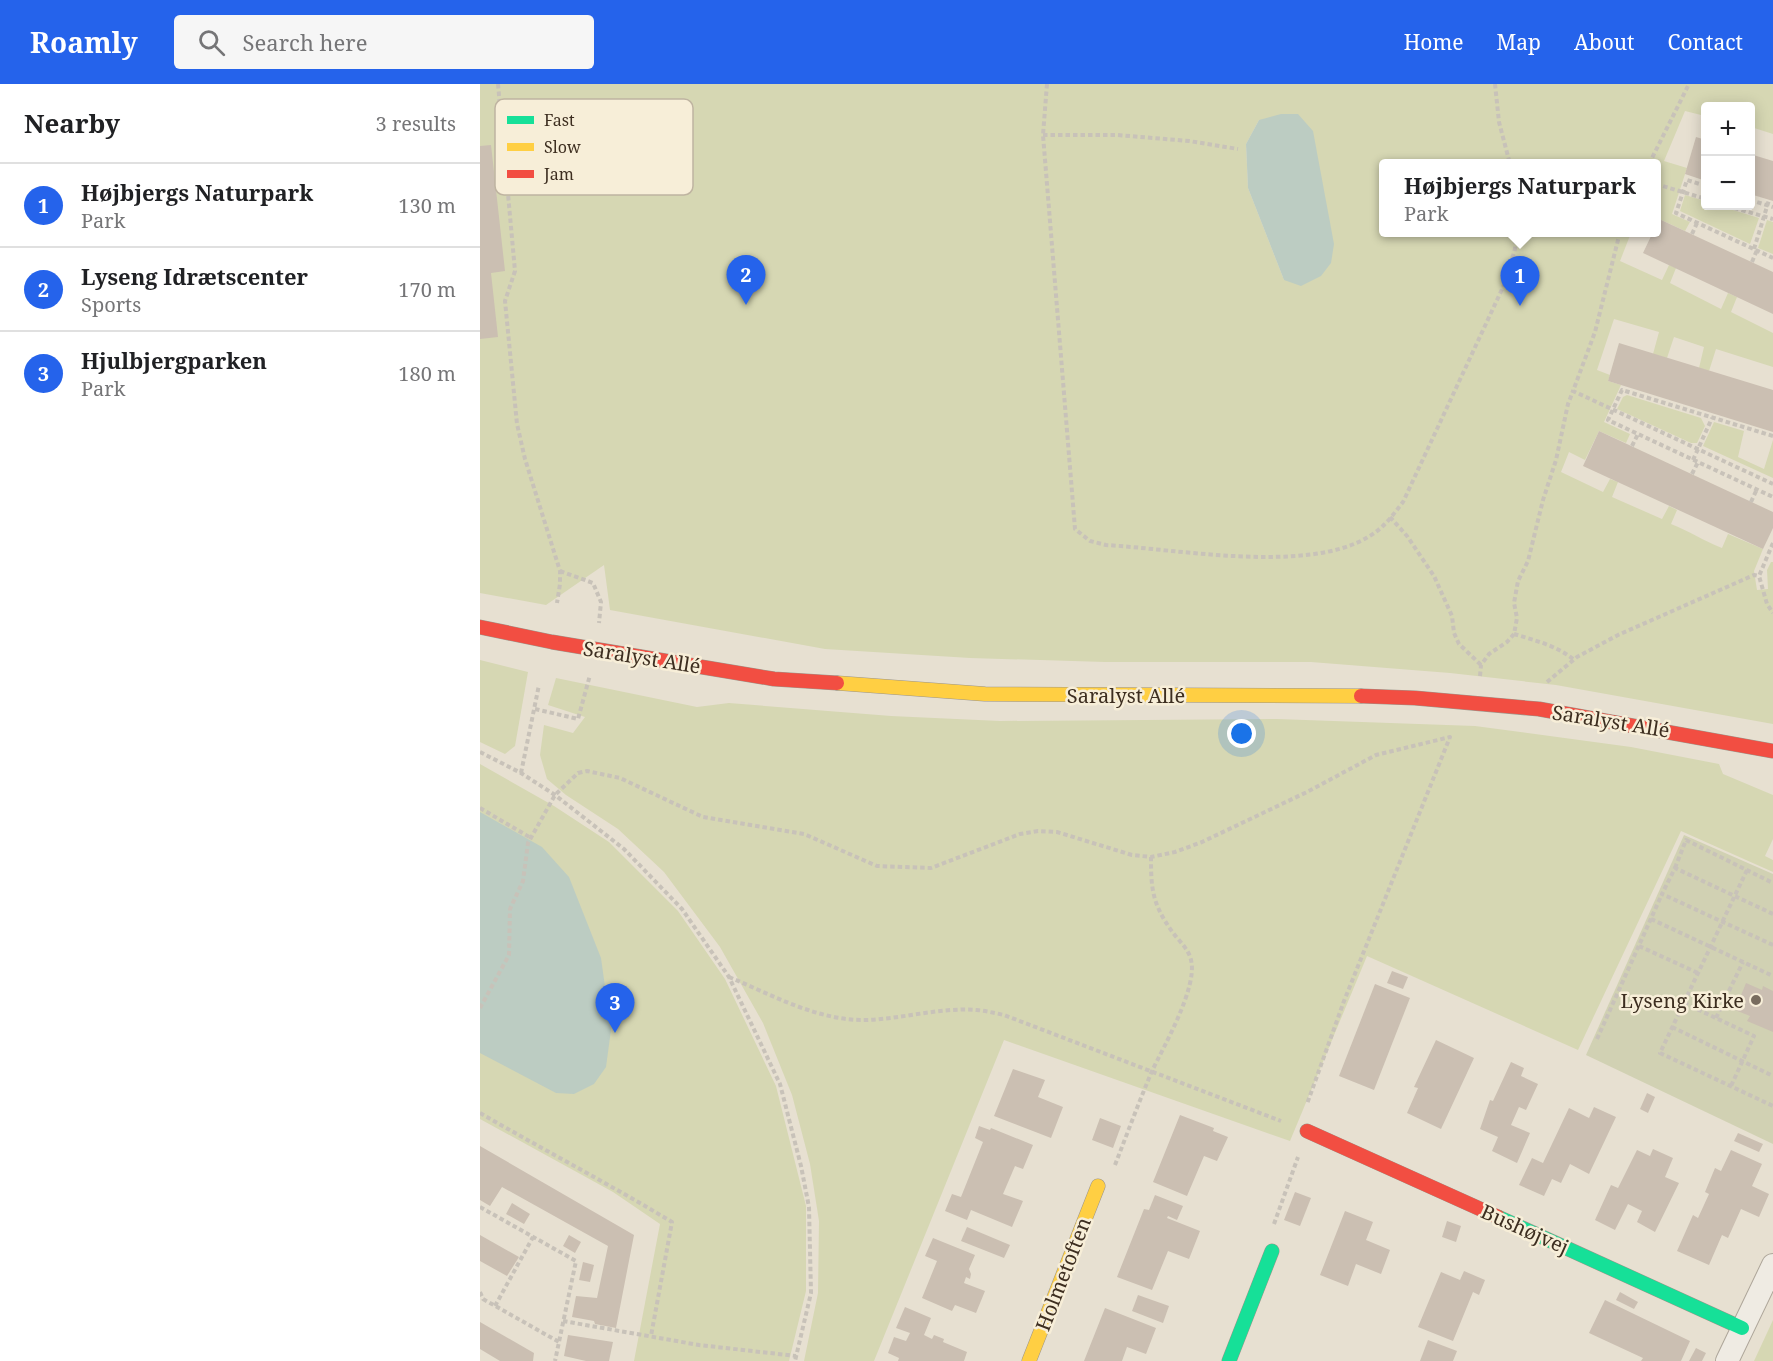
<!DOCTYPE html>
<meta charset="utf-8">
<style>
:root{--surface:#fff;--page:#f6f6f6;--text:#202124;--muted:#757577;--line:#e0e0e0;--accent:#2563eb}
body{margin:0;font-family:"Noto Serif",serif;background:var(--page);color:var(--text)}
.controls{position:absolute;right:18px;top:18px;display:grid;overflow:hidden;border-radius:6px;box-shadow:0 3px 15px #0003}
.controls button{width:54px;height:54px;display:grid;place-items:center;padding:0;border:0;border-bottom:2px solid var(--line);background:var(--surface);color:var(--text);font:30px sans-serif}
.you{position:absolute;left:762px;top:650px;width:21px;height:21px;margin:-15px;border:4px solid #fff;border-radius:50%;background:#1a73e8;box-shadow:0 0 0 9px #1a73e833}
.badge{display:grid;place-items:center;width:39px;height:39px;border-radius:50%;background:var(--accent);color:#fff;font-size:20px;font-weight:700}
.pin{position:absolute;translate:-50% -50px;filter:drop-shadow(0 2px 3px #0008)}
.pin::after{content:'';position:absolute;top:32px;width:21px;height:18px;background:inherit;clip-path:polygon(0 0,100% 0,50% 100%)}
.popup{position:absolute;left:899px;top:75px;width:282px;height:78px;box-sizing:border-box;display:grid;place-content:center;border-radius:6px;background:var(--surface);filter:drop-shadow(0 2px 4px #0005);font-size:20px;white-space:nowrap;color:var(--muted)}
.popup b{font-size:22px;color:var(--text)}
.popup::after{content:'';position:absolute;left:50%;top:100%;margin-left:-12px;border:12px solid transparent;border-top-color:var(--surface)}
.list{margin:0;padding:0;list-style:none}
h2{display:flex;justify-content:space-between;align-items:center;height:78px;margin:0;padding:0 24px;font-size:26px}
h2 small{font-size:20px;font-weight:400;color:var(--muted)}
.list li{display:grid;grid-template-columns:39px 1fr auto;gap:18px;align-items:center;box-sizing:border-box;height:84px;padding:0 24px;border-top:2px solid var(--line)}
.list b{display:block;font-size:22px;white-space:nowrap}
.list p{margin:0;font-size:20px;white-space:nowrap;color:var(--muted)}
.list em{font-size:20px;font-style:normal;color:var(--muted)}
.icon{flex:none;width:33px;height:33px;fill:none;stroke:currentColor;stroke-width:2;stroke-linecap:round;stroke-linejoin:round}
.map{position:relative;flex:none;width:1293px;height:1277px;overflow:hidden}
header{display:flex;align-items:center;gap:36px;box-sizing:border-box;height:84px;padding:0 30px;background:var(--accent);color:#fff}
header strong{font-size:28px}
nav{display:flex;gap:33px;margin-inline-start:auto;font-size:21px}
.search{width:420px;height:54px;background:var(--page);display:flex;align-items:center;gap:15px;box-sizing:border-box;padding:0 21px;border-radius:6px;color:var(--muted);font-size:22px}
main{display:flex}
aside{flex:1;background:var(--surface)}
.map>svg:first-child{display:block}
</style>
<header>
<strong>Roamly</strong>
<div class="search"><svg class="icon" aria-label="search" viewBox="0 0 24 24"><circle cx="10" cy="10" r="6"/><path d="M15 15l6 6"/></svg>Search here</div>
<nav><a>Home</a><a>Map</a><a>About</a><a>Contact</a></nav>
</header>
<main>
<aside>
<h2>Nearby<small>3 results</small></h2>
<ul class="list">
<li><span class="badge">1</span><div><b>Højbjergs Naturpark</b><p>Park</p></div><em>130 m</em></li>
<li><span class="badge">2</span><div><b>Lyseng Idrætscenter</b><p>Sports</p></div><em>170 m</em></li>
<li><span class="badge">3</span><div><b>Hjulbjergparken</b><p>Park</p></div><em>180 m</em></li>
</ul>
</aside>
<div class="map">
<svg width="1293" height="1277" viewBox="0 0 1293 1277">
<rect width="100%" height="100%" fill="#e7e0d1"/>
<g fill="#d6d7b3" fill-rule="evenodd">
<path d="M 0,0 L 1293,0 L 1293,50 L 1271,43 L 1270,22 L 1226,22 L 1225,32 L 1205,27 L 1184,77 L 1207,84 L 1192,130 L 1210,138 L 1205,147 L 1177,134 L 1176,80 L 904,80 L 904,148 L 1151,149 L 1140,177 L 1182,196 L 1189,181 L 1196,184 L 1190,199 L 1241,225 L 1248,209 L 1257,213 L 1251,228 L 1293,249 L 1293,283 L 1236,265 L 1229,287 L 1219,284 L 1224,263 L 1194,253 L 1187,274 L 1173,270 L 1179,248 L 1134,235 L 1117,286 L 1130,291 L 1128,297 L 1141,301 L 1124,338 L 1150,350 L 1146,359 L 1119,347 L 1105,376 L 1089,368 L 1081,388 L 1123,408 L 1130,395 L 1138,398 L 1132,413 L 1182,435 L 1189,422 L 1197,426 L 1191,440 C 1209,447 1224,457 1242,464 L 1248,450 L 1283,465 L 1274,487 L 1277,506 L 1288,505 L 1287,486 L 1291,478 L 1293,478 L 1293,640 L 1076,601 L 970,589 L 831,578 L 625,578 L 490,574 L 345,565 L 130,526 L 124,481 L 66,521 L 0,509 ZM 779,36 L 804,196 L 768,104 L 766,60 Z"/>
<path d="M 1205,111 L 1225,117 L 1226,122 L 1240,122 L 1279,134 L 1270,160 L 1200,127 Z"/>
<path d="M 1287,136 L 1293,138 L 1293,170 L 1278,164 Z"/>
<path d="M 1147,311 L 1221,334 L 1225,342 L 1217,359 L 1211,359 L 1137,325 L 1143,313 Z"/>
<path d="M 1234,338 L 1264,347 L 1258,373 L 1284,385 L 1293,356 L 1293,394 L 1223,362 Z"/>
<path d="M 0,576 L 48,588 L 35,662 L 25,670 L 0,658 Z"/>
<path d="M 76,594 L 217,623 L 249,619 L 411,632 L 520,637 L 797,635 L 995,642 L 1151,663 L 1239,680 L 1243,690 L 1293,711 L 1293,755 L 1285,772 L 1293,776 L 1293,788 L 1201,747 L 1098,966 L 887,872 L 810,1057 L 524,956 L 394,1277 L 324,1277 L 338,1209 L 339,1137 L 330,1080 L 312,1011 L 283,939 L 240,863 L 184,788 L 138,745 L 86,711 L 67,695 L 60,671 L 64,641 L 93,649 L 105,633 L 68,621 Z"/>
<path d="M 0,680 L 74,722 L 129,758 L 198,827 L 245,895 L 296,1002 L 326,1122 L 326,1207 L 309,1277 L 154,1277 L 180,1140 L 133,1108 L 0,1035 Z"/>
<path d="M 1293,1236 L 1293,1277 L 1274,1277 Z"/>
</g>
<path fill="#d1d1b3" d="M 1204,751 L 1293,790 L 1293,1060 L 1106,971 Z"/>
<g fill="#bcccc2">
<path d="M 801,30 L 818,30 L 833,47 L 854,160 L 851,179 L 841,192 L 821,202 L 804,196 L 768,104 L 766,60 L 779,36 Z"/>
<path d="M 0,728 L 62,763 L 89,793 L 121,874 L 131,946 L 126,983 L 114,1000 L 94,1010 L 76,1009 L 0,969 Z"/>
</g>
<g fill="#cbbfb2">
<path d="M 1216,53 L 1226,56 L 1226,97 L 1205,90 Z"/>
<path d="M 11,61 L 25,187 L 11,189 L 18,253 L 0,255 L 0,62 Z"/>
<path d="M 1270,70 L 1293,77 L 1293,117 L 1270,110 Z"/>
<path d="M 1179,135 L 1293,188 L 1293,230 L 1163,169 L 1173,148 L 1176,148 L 1176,141 Z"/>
<path d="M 1139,259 L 1293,306 L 1293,348 L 1128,297 Z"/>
<path d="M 1119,347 L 1293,428 L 1293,444 L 1283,465 L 1103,382 Z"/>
<path d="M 912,887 L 928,893 L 923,905 L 907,899 Z"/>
<path d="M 1266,899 L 1282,906 L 1283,902 L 1293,907 L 1293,948 L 1267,937 L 1270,932 L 1255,926 Z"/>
<path d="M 895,900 L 930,914 L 894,1006 L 859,992 Z"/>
<path d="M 956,956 L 994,974 L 961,1045 L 927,1029 L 938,1004 L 934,1003 Z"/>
<path d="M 1031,978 L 1044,984 L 1041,992 L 1058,1000 L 1046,1026 L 1039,1023 L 1031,1041 L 1050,1049 L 1037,1079 L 1012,1067 L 1018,1053 L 1000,1045 L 1010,1016 L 1013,1017 Z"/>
<path d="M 533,985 L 565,996 L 558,1013 L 583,1023 L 571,1054 L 514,1032 Z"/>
<path d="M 1167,1009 L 1175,1013 L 1168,1029 L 1160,1025 Z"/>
<path d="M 1114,1023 L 1136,1033 L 1109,1090 L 1090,1080 L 1081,1099 L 1072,1095 L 1064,1112 L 1039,1101 L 1052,1074 L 1063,1079 L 1089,1024 L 1109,1034 Z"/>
<path d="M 700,1031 L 734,1044 L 733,1047 L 748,1053 L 737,1077 L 724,1072 L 707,1112 L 673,1098 Z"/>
<path d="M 620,1034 L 641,1042 L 633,1064 L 612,1056 Z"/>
<path d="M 499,1042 L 510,1046 L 511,1044 L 553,1061 L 543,1085 L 535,1082 L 523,1110 L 543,1117 L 532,1143 L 491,1126 L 487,1136 L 465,1127 L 472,1110 L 481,1113 L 503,1058 L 495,1054 Z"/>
<path d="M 1258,1049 L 1283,1060 L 1279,1068 L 1254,1057 Z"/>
<path d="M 0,1062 L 154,1151 L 136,1244 L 115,1240 L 114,1237 L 92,1233 L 96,1212 L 117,1214 L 128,1162 L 22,1103 L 10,1122 L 0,1116 Z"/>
<path d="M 1173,1065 L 1193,1074 L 1185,1093 L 1199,1099 L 1175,1148 L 1157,1138 L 1162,1127 L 1148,1120 L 1135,1146 L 1115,1136 L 1131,1101 L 1138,1104 L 1157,1066 L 1170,1072 Z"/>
<path d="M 1251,1066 L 1282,1080 L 1272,1102 L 1289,1110 L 1279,1133 L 1261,1125 L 1248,1154 L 1242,1151 L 1229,1181 L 1197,1167 L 1213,1131 L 1218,1134 L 1229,1110 L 1225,1108 L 1235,1084 L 1241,1087 Z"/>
<path d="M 815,1108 L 831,1114 L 820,1142 L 804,1136 Z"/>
<path d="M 675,1111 L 703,1122 L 697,1136 L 688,1132 L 687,1134 L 720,1147 L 709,1175 L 688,1167 L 672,1206 L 637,1193 L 664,1125 L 669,1126 Z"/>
<path d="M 32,1119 L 50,1130 L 44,1140 L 26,1130 Z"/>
<path d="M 865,1127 L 893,1138 L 886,1156 L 910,1166 L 901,1190 L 876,1180 L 868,1202 L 840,1191 Z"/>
<path d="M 967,1137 L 981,1142 L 976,1158 L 962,1153 Z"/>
<path d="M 487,1143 L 530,1161 L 524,1174 L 481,1157 Z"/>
<path d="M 0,1151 L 39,1173 L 27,1192 L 0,1177 Z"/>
<path d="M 89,1151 L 101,1158 L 95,1169 L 83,1162 Z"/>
<path d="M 453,1154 L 495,1171 L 489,1185 L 491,1190 L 490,1195 L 486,1193 L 484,1199 L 505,1207 L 496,1229 L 475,1221 L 472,1227 L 442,1214 L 457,1177 L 445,1172 Z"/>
<path d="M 103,1178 L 114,1181 L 110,1198 L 99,1196 Z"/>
<path d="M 984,1187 L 1005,1196 L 999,1211 L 993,1208 L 973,1257 L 938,1243 L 961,1188 L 980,1196 Z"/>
<path d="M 1140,1208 L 1158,1218 L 1154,1225 L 1136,1216 Z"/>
<path d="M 658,1211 L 689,1222 L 683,1239 L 652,1227 Z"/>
<path d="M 1125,1216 L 1210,1257 L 1201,1277 L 1161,1277 L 1163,1274 L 1109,1249 Z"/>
<path d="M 425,1223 L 451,1234 L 444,1251 L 452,1255 L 454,1251 L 464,1255 L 463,1258 L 487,1268 L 484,1277 L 418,1277 L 419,1274 L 408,1269 L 414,1253 L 426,1257 L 430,1249 L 416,1244 Z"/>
<path d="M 625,1224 L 676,1244 L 666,1270 L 647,1263 L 642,1277 L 604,1277 Z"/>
<path d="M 0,1238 L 54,1269 L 53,1277 L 20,1277 L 0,1265 Z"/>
<path d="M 88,1251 L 133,1258 L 129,1277 L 106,1277 L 84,1272 Z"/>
<path d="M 948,1256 L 977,1267 L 973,1277 L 940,1277 Z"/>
<path d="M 1216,1264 L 1226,1269 L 1222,1277 L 1209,1277 Z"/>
</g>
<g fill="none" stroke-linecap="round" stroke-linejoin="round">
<defs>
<path id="street" d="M 1247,1277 L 1293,1181"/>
<g id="fast">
<path d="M 1018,1133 L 1262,1244"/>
<path d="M 749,1277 L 792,1167"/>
</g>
<g id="slow">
<path d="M 357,599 L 505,610 L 881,612"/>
<path d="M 549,1277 L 618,1102"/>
</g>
<g id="jam">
<path d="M 0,543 L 72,558 L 294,595 L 357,599"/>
<path d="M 881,612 L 935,614 L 1059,625 L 1293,667"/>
<path d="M 827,1047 L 1018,1133"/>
</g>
</defs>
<use href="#street" stroke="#ada599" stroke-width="24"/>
<use href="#fast" stroke="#9c958a" stroke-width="15"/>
<use href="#slow" stroke="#9c958a" stroke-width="15"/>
<use href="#jam" stroke="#9c958a" stroke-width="15"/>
<g stroke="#c8c2b9" stroke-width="4" stroke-dasharray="4.5 3" stroke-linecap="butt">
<path d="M 18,0 L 35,187 L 25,217 L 37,340 L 45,375 L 80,487 L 80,500 L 77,519"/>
<path d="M 567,0 L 563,51 L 595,445 L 610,457 L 626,461 C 697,465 827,490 888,453 C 903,445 913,431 923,418 L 1024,201 L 1035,165 L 1036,148"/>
<path d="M 1015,0 L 1019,38 L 1030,80"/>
<path d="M 563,51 L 637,51 L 709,57 L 758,65"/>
<path d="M 1169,80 L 1209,0"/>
<path d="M 1176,100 L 1226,115"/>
<path d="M 1226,102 L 1207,96 L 1196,129 L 1293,174"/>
<path d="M 1270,116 L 1293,123"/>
<path d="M 1247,122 L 1293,135"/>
<path d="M 1140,148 L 1115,248 L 1093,307 L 1293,400"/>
<path d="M 1212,150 L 1217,139"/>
<path d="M 1274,165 L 1289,116"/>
<path d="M 1272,178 L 1277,166"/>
<path d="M 1293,352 L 1142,306 L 1128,336 L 1293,413"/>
<path d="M 1152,362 L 1158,350"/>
<path d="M 1213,376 L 1232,334"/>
<path d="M 1212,390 L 1218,378"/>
<path d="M 1271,418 L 1277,405"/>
<path d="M 910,433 L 927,452 L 954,492 L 972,532 L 974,549 L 979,560 L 1001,581"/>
<path d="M 1293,459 L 1279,492 L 1287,520 L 1293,529"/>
<path d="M 80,487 L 113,499 L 121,518 L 119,539"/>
<path d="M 1034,550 C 1054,556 1077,562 1093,575"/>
<path d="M 1000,592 L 1001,581 L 1009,570 L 1027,558 L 1034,550 L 1037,534 L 1034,519 L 1038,497 L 1048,477 L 1063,416 L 1076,376 L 1088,320 L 1093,307"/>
<path d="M 1067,598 L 1097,573 L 1138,551 L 1274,491 L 1279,492"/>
<path d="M 55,625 L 98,635 L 110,591"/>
<path d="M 0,668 L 41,689 L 75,711 L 144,765 L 202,825 L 249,893 L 300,1000 L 321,1082 L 329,1123 L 331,1209 L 315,1277"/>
<path d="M 41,689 L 59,601"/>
<path d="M 0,724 L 51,754"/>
<path d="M 1195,784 L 1206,756 L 1293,799"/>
<path d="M 1267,786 L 1180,969 L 1293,1022"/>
<path d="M 1293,830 L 1195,784 L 1182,810 L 1293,861"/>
<path d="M 1171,835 L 1293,892"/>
<path d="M 1159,862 L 1218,889"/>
<path d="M 249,893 C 292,911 338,937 386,936 C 422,935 460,923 497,926 C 506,927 515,929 524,931 L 801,1037"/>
<path d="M 1204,919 L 1274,952 L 1251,1002"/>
<path d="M 0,924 L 29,871 L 30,825 L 43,797 L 48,759 L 75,711 L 98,689 L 107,687 L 140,694 L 223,733 L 324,750 L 397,782 L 451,784 L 540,750 L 558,747 L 577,748 L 652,771 L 671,773 L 695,768 L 722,758 L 827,708 L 896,671 L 970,653 L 864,917 L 827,1020"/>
<path d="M 1236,934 L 1263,878"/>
<path d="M 1192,943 L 1293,992"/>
<path d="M 1117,955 L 1182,810"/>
<path d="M 0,1029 C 64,1066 129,1100 192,1138 L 171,1252"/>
<path d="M 635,1081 C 647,1050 659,1018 672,987 C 684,962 718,903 711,876 C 709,865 697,855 691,846 C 672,819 671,804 671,773"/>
<path d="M 0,1123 L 96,1177 L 75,1277"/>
<path d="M 794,1140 L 818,1073"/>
<path d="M 0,1208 L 3,1215 L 79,1258"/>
<path d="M 15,1222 L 53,1153"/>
<path d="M 83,1237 L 219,1261 L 316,1272"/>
</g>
<use href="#street" stroke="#efebe3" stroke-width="22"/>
<use href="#fast" stroke="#16e098" stroke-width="14"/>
<use href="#slow" stroke="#ffcf43" stroke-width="14"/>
<use href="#jam" stroke="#f24e42" stroke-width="14"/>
</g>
<circle fill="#786c5e" stroke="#f7eed8" stroke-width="2" cx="1276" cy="916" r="6"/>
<g text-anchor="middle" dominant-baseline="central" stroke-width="5" stroke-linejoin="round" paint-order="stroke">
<g font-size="20" fill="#3d2e20" stroke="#f7eed8">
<text transform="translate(162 573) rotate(9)">Saralyst Allé</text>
<text x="646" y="611">Saralyst Allé</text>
<text transform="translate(1131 637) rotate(9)">Saralyst Allé</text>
<text transform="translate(1045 1145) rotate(24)">Bushøjvej</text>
<text transform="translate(583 1190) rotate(-69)">Holmetoften</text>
</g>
<g font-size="20" fill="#3d2e20" stroke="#f7eed8" text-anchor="end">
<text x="1264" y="916">Lyseng Kirke</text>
</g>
</g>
<rect x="15" y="15" width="198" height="96" rx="9" fill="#f7eed8" stroke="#bfb4a1" stroke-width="1.5"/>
<rect x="27" y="32" width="27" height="8" fill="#16e098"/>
<rect x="27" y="59" width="27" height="8" fill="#ffcf43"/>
<rect x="27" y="86" width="27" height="8" fill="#f24e42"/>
<g font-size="16" fill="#3d2e20">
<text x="64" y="42">Fast</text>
<text x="64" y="69">Slow</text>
<text x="64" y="96">Jam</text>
</g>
</svg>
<div class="controls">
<button>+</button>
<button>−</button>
</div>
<div class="you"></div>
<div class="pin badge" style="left:1040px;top:222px">1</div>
<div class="popup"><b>Højbjergs Naturpark</b>Park</div>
<div class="pin badge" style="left:266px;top:221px">2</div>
<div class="pin badge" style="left:135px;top:949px">3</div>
</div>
</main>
